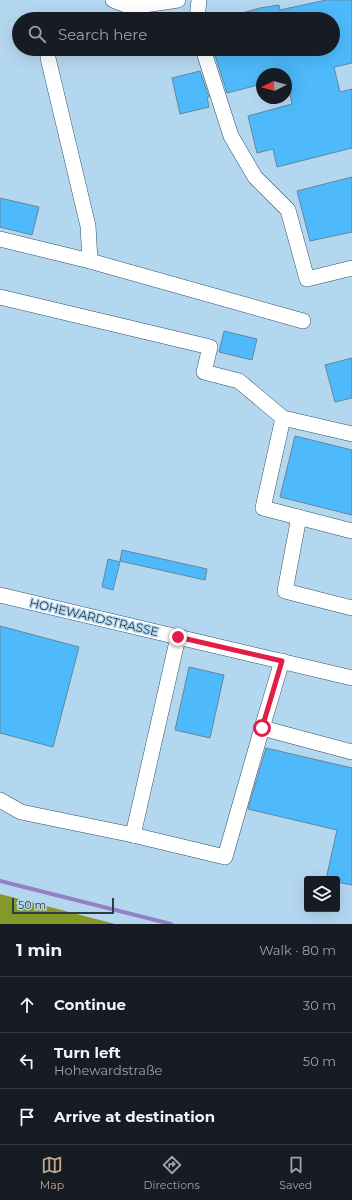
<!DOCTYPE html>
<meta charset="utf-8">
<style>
:root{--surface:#171b24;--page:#242831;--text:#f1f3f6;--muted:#9ea1a6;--line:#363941;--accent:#c3a88e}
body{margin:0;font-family:Montserrat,sans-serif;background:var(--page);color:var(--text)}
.controls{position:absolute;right:12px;bottom:12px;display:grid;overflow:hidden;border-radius:4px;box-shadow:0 4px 16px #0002}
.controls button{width:36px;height:36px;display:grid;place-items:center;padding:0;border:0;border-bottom:1px solid var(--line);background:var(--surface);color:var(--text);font:20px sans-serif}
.compass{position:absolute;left:256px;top:68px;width:36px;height:36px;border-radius:50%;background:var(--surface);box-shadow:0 4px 16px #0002;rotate:265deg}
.scale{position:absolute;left:12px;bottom:10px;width:102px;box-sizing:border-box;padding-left:4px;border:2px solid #2d3c46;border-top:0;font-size:11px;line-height:14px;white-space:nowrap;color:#2d3c46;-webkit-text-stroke:3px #b4d7f0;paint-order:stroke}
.stop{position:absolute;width:12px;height:12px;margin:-9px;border:3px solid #e11d48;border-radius:50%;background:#fff}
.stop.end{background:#e11d48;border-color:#fff;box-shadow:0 1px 4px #0008}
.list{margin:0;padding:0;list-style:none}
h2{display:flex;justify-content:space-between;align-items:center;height:52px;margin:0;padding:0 16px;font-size:17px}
h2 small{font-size:13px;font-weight:400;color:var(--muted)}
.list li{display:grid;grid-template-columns:26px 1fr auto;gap:12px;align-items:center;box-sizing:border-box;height:56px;padding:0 16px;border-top:1px solid var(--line)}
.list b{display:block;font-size:15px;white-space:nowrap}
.list p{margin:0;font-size:13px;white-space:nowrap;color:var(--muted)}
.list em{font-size:13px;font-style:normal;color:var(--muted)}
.icon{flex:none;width:22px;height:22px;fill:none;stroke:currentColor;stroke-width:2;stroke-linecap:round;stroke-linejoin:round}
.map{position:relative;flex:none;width:352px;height:924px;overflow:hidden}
.search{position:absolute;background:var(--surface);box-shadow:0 4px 16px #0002;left:12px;right:12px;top:12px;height:44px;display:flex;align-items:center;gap:10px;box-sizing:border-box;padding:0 14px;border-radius:22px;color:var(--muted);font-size:15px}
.sheet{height:220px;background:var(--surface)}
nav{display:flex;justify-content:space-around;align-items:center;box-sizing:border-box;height:56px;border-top:1px solid var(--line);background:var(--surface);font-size:11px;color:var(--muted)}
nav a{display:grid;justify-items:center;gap:2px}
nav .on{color:var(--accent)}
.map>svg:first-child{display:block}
</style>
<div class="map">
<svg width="352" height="924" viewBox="0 0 352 924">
<rect width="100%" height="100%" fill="#b4d7f0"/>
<path fill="#859928" d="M 0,894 L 115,924 L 0,924 Z"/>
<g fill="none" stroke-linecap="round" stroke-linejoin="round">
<path stroke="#9281c5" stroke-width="4" d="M 0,881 L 171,924"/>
</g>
<g fill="#4ebafb" stroke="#64869d">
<path d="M 326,0 L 352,0 L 352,63 L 334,67 L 340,92 L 352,89 L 352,148 L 277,167 L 273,149 L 257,153 L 248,116 L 292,104 L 286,74 L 262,74 L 262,84 L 227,93 L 213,49 L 333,49 L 333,19 L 235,19 L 235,15 L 260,8 L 279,5 L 280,10 Z"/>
<path d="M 200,71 L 209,97 L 207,97 L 209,107 L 180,114 L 172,78 Z"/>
<path d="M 352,177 L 352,232 L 310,241 L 297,191 Z"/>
<path d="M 0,198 L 39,207 L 32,235 L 0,227 Z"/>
<path d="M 224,331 L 257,339 L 252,360 L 219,352 Z"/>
<path d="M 352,358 L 352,398 L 335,402 L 325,365 Z"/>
<path d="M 295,436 L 352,450 L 352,515 L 280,497 Z"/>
<path d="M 122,550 L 207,569 L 205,580 L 120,561 Z"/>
<path d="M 108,559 L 120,562 L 113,590 L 102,587 Z"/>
<path d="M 0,626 L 79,647 L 53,747 L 0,733 Z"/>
<path d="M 189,667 L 224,675 L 210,738 L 175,730 Z"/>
<path d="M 266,748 L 352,768 L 352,885 L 337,882 L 337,879 L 326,879 L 337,830 L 248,809 Z"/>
</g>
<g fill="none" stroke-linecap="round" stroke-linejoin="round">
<defs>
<g id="minor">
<path d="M 113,0 L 131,7 L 178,0"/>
<path d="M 197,19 L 199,0"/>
<path d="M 203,49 L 231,136 L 255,177 L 288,210 L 307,279 L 352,268"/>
<path d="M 48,58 L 88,226 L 90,261"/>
<path d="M 0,239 L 90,261 L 303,321"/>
<path d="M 0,297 L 210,347 L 204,372 L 239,381 L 283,418 L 352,434"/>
<path d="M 283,418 L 263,508 L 352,531"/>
<path d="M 299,517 L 285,591 L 352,608"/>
<path d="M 0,595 L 352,678"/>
<path d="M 178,637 L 133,835 L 225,857 L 262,728"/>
<path d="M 282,661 L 262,728 L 352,752"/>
<path d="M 0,800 L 21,812 L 133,835"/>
</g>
</defs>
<use href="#minor" stroke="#315166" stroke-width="16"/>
<use href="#minor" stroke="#fff" stroke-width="15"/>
</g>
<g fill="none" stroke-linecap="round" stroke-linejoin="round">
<path stroke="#e11d48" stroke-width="5" d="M 178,637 L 282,661 L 262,728"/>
</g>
<g text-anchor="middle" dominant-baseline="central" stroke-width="3" stroke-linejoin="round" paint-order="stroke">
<g font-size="12" fill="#2d3c46" stroke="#b4d7f0">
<text transform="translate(94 617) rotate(13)">HOHEWARDSTRASSE</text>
</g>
</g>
</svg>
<div class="controls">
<button><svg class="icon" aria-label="layers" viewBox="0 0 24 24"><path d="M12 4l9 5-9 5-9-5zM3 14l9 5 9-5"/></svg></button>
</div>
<svg class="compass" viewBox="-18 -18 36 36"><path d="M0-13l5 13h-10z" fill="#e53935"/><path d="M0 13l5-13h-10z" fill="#9ea1a6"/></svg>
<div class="scale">50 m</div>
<div class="stop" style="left:262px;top:728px"></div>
<div class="stop end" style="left:178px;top:637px"></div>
<div class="search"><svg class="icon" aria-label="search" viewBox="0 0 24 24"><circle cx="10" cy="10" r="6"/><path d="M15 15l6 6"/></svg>Search here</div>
</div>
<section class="sheet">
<h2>1 min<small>Walk · 80 m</small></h2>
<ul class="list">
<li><svg class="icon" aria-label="ahead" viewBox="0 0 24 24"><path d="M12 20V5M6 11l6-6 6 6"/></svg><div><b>Continue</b></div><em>30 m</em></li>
<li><svg class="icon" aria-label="left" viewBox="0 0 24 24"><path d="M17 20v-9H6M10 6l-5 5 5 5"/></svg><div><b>Turn left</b><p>Hohewardstraße</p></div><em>50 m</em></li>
<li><svg class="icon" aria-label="arrive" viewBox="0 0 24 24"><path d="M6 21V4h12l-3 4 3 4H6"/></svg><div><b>Arrive at destination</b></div></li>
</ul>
</section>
<nav>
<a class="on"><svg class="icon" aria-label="map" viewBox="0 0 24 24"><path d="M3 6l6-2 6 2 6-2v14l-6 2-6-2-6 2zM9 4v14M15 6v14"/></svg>Map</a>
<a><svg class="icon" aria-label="directions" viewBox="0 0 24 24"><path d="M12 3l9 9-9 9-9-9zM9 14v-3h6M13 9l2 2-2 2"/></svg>Directions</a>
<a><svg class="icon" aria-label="saved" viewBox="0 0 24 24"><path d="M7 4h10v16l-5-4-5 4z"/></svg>Saved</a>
</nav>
